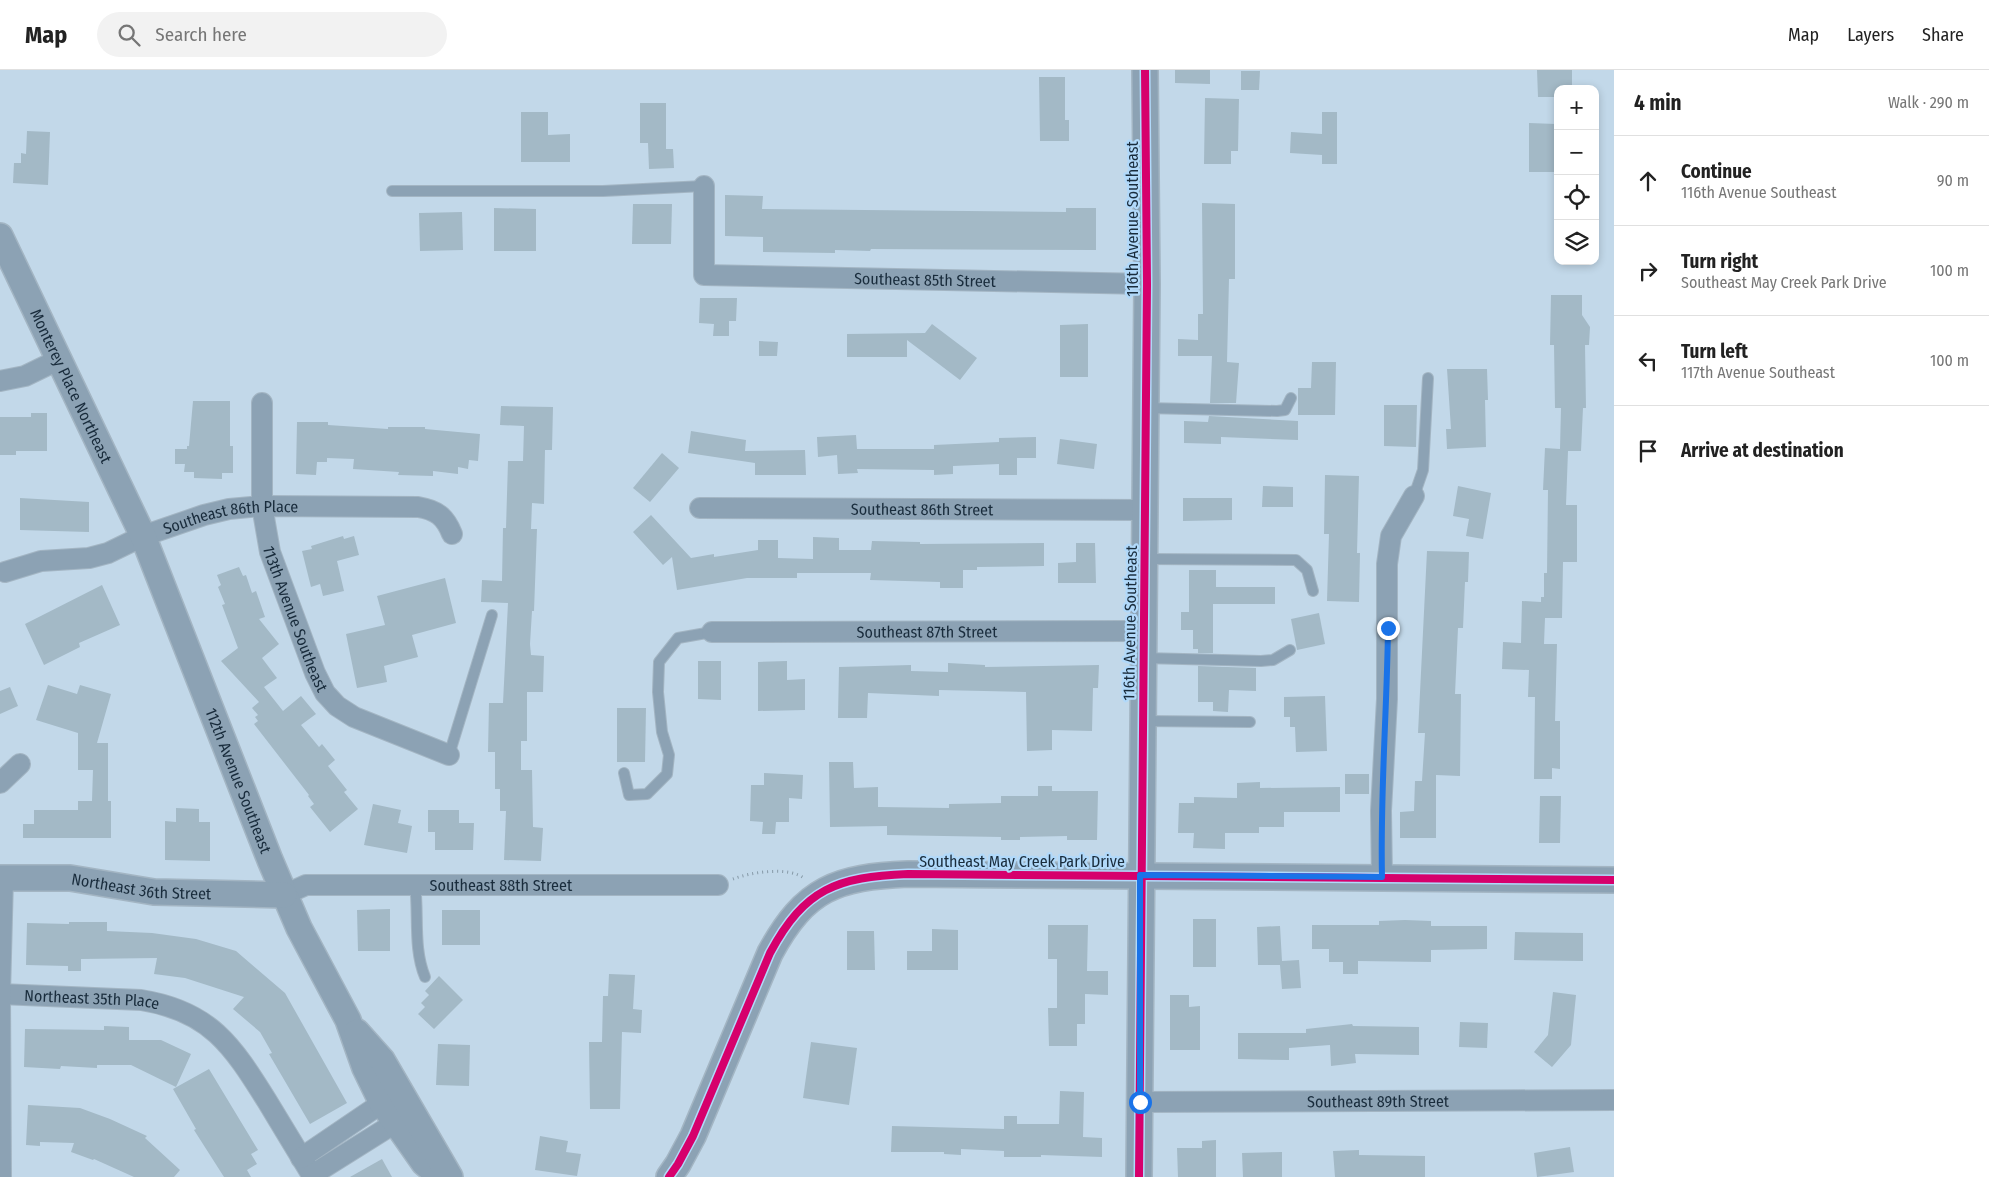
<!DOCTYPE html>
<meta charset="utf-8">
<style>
:root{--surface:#fff;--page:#f2f2f2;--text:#222;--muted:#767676;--line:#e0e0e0}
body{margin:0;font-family:"Fira Sans Condensed",sans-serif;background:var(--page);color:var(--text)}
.controls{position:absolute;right:15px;top:15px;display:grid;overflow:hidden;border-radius:10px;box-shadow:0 2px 8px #0003}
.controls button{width:45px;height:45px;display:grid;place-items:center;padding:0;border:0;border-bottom:1px solid var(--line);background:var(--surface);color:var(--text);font:25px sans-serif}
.stop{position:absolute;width:15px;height:15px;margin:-11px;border:4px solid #1a73e8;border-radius:50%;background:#fff}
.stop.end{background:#1a73e8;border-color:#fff;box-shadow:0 1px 5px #0008}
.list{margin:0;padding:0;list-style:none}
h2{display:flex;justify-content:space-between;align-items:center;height:65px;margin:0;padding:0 20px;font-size:21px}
h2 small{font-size:16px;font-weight:400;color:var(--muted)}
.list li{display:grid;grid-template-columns:32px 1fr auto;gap:15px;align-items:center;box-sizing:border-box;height:90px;padding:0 20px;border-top:1px solid var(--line)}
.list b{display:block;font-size:19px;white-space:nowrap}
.list p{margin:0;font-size:16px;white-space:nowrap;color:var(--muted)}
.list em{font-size:16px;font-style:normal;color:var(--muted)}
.icon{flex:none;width:28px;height:28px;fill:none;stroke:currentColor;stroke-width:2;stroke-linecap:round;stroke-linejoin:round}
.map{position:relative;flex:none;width:1614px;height:1107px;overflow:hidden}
header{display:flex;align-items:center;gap:30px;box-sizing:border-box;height:70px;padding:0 25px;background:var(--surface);border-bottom:1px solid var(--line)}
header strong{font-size:24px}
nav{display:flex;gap:28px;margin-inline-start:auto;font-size:18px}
.search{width:350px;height:45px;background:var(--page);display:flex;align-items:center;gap:12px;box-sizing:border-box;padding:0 18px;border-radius:28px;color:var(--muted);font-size:19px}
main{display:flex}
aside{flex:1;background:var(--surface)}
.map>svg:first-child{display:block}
</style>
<header>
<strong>Map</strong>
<div class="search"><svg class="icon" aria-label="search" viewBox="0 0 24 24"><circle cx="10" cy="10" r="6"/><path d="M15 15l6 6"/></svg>Search here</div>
<nav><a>Map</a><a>Layers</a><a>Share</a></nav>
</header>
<main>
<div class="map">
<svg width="1614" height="1107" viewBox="0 0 1614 1107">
<rect width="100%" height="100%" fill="#c2d8e9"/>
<g fill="#a3b9c6">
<path d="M 1175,0 L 1210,0 L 1210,14 L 1175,13 Z"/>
<path d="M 1537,0 L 1572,0 L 1572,19 L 1558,19 L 1558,27 L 1538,27 Z"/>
<path d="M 1241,1 L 1260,1 L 1259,20 L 1241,20 Z"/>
<path d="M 1039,7 L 1065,7 L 1065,50 L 1069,50 L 1069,71 L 1040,71 Z"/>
<path d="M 1205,28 L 1239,29 L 1238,81 L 1231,81 L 1231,94 L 1204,94 Z"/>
<path d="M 640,33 L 666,33 L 666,79 L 673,79 L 674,98 L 649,99 L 648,73 L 640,73 Z"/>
<path d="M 521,42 L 548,42 L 548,65 L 570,64 L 570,92 L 521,92 Z"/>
<path d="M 1322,42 L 1337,42 L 1337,94 L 1322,94 L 1322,85 L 1290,83 L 1291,62 L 1322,64 Z"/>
<path d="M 1529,53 L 1556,54 L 1558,102 L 1529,102 Z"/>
<path d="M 27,61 L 50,62 L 48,115 L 13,113 L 14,93 L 21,93 L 21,83 L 26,84 Z"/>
<path d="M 725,125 L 763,126 L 762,139 L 1066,142 L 1066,138 L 1096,138 L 1096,180 L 871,179 L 870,181 L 835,180 L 835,183 L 763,182 L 763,167 L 725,166 Z"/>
<path d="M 1202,133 L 1235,134 L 1235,209 L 1229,209 L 1227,292 L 1239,293 L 1236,333 L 1210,333 L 1212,286 L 1178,286 L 1178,269 L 1198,270 L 1198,244 L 1203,244 Z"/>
<path d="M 633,134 L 672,134 L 671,174 L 632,174 Z"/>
<path d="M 494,138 L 536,139 L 536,181 L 494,181 Z"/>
<path d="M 462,142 L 463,180 L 420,181 L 419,143 Z"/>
<path d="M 1551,225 L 1582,225 L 1582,245 L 1590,257 L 1589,275 L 1585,275 L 1586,338 L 1583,338 L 1581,381 L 1568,381 L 1566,435 L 1577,435 L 1577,492 L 1563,492 L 1562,548 L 1545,548 L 1544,574 L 1557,574 L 1555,651 L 1560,651 L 1560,699 L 1552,698 L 1552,709 L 1534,709 L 1535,627 L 1528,627 L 1529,600 L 1502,599 L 1503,572 L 1521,573 L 1522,531 L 1541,532 L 1541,527 L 1544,527 L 1544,503 L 1547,503 L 1548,420 L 1543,420 L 1545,378 L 1560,379 L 1561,338 L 1555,338 L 1554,275 L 1550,275 Z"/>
<path d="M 700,228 L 737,228 L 736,251 L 729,251 L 729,266 L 713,266 L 714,254 L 699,253 Z"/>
<path d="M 932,254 L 977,288 L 960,310 L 907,270 L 907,287 L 847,287 L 847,264 L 925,263 Z"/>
<path d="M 1088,254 L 1088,307 L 1060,307 L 1060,255 Z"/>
<path d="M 759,271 L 778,272 L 777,286 L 759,286 Z"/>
<path d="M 1312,292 L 1336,292 L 1335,345 L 1298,345 L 1298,318 L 1311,318 Z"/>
<path d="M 1447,299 L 1487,299 L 1488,330 L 1485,330 L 1486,377 L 1447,379 L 1446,359 L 1451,359 Z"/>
<path d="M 193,331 L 230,331 L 230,376 L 233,376 L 233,403 L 222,403 L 222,409 L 194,408 L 194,402 L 184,402 L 185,394 L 175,394 L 175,379 L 187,379 L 187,376 L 189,376 Z"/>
<path d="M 1384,335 L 1417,335 L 1416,377 L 1384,376 Z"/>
<path d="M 501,336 L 553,337 L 552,380 L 545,380 L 544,434 L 532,433 L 531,459 L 537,459 L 534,541 L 532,541 L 530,574 L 531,585 L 544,586 L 543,622 L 527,622 L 527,671 L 521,671 L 521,700 L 532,700 L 533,757 L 543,758 L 541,791 L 504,790 L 506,741 L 500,741 L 500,719 L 495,719 L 495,682 L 488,682 L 489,633 L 503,633 L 508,533 L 481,532 L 482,510 L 502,511 L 503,458 L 506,458 L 508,391 L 523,391 L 524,356 L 500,355 Z"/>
<path d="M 31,343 L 47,343 L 47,381 L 16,381 L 16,385 L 0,385 L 0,347 L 31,347 Z"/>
<path d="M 1209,346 L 1298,351 L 1298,370 L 1221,367 L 1221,374 L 1184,373 L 1184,351 L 1208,352 Z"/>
<path d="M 297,352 L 328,352 L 328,355 L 388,359 L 388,357 L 425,357 L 425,359 L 480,364 L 478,391 L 469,390 L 468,399 L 458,397 L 458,404 L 433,401 L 433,406 L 398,405 L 399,402 L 353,399 L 354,389 L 327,388 L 327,392 L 317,392 L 316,405 L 296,404 Z"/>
<path d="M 691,361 L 746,370 L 745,381 L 805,380 L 806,405 L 755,405 L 755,393 L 688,383 Z"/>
<path d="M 856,365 L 857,379 L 934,379 L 934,375 L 999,372 L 999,368 L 1036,367 L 1036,388 L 1017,388 L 1017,405 L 999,405 L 999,394 L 953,396 L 953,404 L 934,405 L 934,400 L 857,399 L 858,403 L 838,404 L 837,385 L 818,387 L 817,367 Z"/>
<path d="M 1060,369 L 1097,374 L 1094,399 L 1057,394 Z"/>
<path d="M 662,383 L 679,398 L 650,432 L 633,418 Z"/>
<path d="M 1325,405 L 1359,406 L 1357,483 L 1360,483 L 1359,532 L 1327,531 L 1329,464 L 1324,464 Z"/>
<path d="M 1263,416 L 1293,417 L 1293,437 L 1262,437 Z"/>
<path d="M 1458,416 L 1491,423 L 1483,469 L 1466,466 L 1469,449 L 1453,446 Z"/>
<path d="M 20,428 L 89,432 L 89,462 L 20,460 Z"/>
<path d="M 1183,428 L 1232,428 L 1232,450 L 1183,451 Z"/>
<path d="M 651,445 L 691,488 L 714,484 L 714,487 L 758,480 L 758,470 L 778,470 L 778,488 L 813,489 L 813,467 L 839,468 L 839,480 L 871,480 L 872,471 L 920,472 L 920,474 L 1044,473 L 1044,496 L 977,497 L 977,500 L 963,500 L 963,518 L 940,518 L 940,512 L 870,510 L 871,503 L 797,503 L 797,508 L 747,508 L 677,520 L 672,487 L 663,495 L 633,462 Z"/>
<path d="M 343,466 L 344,469 L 354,466 L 359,485 L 337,491 L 344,521 L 323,526 L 320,514 L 311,517 L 302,481 L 312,479 L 311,476 Z"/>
<path d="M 1076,473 L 1095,473 L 1096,513 L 1058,513 L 1058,493 L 1076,492 Z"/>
<path d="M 1427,481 L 1469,482 L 1468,512 L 1465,512 L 1463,558 L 1458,558 L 1455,624 L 1461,624 L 1460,706 L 1436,705 L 1436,768 L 1400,768 L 1400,742 L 1414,741 L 1415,711 L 1422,711 L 1425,663 L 1418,663 Z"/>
<path d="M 239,497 L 243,506 L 246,505 L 252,523 L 256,521 L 265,547 L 259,549 L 279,574 L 262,588 L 277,608 L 264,617 L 283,641 L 301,626 L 316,644 L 301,655 L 319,677 L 322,674 L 335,690 L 328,696 L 347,720 L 344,722 L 358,739 L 330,762 L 310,737 L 314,734 L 308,726 L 309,725 L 254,654 L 258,651 L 255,647 L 258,645 L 252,638 L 259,632 L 221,591 L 238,578 L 222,535 L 225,534 L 218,517 L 221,515 L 217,505 Z"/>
<path d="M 1189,500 L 1216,500 L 1216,517 L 1275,517 L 1275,534 L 1213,534 L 1213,583 L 1198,583 L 1198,579 L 1193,579 L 1193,560 L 1181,560 L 1181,542 L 1189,542 Z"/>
<path d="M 445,508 L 456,553 L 412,565 L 418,587 L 384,596 L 387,612 L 357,618 L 346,564 L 385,555 L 377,526 Z"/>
<path d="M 102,515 L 120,555 L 79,573 L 80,577 L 44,595 L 25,554 Z"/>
<path d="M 1319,543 L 1325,574 L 1297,580 L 1291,549 Z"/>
<path d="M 698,591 L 721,591 L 721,630 L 698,629 Z"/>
<path d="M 787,591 L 787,610 L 805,609 L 805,640 L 758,641 L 758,592 Z"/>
<path d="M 948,593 L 985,595 L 985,597 L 1099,595 L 1098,618 L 1093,618 L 1092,661 L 1052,660 L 1052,680 L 1027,681 L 1026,622 L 939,620 L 939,626 L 868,623 L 867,648 L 838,648 L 839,597 L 911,595 L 911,601 L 948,602 Z"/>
<path d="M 1198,596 L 1256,598 L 1256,621 L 1229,620 L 1228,642 L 1213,641 L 1213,632 L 1198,632 Z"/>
<path d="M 48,615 L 77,624 L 80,615 L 111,624 L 97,673 L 108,673 L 108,731 L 111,731 L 111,768 L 23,768 L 23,754 L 34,754 L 34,740 L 78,740 L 78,731 L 92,731 L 93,700 L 78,700 L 78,663 L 36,650 Z"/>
<path d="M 10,617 L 18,636 L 0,644 L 0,621 Z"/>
<path d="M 1325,626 L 1327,681 L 1296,682 L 1295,657 L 1290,657 L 1290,647 L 1284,647 L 1284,627 Z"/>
<path d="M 617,638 L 646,638 L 645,692 L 617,692 Z"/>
<path d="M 829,692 L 853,692 L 854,718 L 878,717 L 878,737 L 949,738 L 949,734 L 1001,733 L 1001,726 L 1038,726 L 1038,716 L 1052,716 L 1052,721 L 1098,721 L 1097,770 L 1067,770 L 1067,766 L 1020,767 L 1020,770 L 1001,770 L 1001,767 L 887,765 L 887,756 L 830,757 Z"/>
<path d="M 764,703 L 803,705 L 802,729 L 789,728 L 789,752 L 776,752 L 775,764 L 762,764 L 763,752 L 750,751 L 751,715 L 764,715 Z"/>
<rect x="1345" y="704" width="24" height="20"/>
<path d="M 1260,712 L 1260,718 L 1340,717 L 1340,742 L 1284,742 L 1284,757 L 1259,757 L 1259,763 L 1225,763 L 1225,779 L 1193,778 L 1194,763 L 1178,763 L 1179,733 L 1194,733 L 1194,727 L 1237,728 L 1237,713 Z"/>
<path d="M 1540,726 L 1561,726 L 1560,773 L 1539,773 Z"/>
<path d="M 373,734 L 401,740 L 398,753 L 412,756 L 407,783 L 364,775 Z"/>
<path d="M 176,738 L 199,739 L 199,752 L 210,752 L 210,791 L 165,790 L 165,751 L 176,752 Z"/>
<path d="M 428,740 L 459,740 L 459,753 L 474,753 L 473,780 L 435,780 L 435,762 L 428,762 Z"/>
<path d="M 390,839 L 390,881 L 358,881 L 357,840 Z"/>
<rect x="442" y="840" width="38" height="35"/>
<rect x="1193" y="849" width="23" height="48"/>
<path d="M 1405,850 L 1431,851 L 1431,856 L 1487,856 L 1487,879 L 1431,880 L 1431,892 L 1358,891 L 1358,904 L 1343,904 L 1343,892 L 1329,892 L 1329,879 L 1312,879 L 1312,855 L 1379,855 L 1379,851 Z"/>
<path d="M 69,852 L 107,852 L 107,861 L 152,863 L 196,869 L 236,881 L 285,923 L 347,1033 L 310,1054 L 269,984 L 272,983 L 260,962 L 233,939 L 244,927 L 185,908 L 154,904 L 157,888 L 81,889 L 81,901 L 68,901 L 68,896 L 26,895 L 27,853 L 69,854 Z"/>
<path d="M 1048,855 L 1088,855 L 1087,901 L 1108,901 L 1108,925 L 1085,924 L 1085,954 L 1077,954 L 1077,976 L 1049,976 L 1048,938 L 1057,938 L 1057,889 L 1048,889 Z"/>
<path d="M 1280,856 L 1282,891 L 1299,890 L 1301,918 L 1282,919 L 1280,895 L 1258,895 L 1257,857 Z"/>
<path d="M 932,859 L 958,860 L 958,900 L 907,900 L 907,881 L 932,881 Z"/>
<path d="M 847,861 L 874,861 L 875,900 L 847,900 Z"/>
<path d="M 1515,862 L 1583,863 L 1583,891 L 1514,890 Z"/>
<path d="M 609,904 L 635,905 L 633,939 L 642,940 L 641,963 L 622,962 L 620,1039 L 590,1039 L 589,972 L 602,972 L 603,926 L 608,926 Z"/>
<path d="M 439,906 L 463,930 L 434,959 L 418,944 L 425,937 L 421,933 L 429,925 L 425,921 Z"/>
<path d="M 1553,922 L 1576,925 L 1571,975 L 1552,997 L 1534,982 L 1548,965 Z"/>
<path d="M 1170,925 L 1189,925 L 1189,937 L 1200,936 L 1200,980 L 1170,980 Z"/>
<path d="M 1460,952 L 1488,953 L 1487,978 L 1459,977 Z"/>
<path d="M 1352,954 L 1353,956 L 1419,957 L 1419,985 L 1355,984 L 1356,993 L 1331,996 L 1330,975 L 1289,978 L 1289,990 L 1238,989 L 1238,963 L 1306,963 L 1306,959 Z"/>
<path d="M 104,956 L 129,957 L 129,970 L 161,970 L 191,984 L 176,1017 L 131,995 L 97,995 L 97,998 L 61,996 L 60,999 L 24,997 L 25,959 L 104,960 Z"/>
<path d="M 811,972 L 857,978 L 849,1035 L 803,1028 Z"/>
<path d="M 438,974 L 470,975 L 469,1016 L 436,1015 Z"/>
<path d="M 209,999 L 258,1080 L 251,1084 L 257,1094 L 247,1100 L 251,1107 L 224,1107 L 194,1060 L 196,1059 L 173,1019 Z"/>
<path d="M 1060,1021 L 1084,1022 L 1083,1067 L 1102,1068 L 1102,1087 L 1041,1085 L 1041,1087 L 1004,1087 L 1004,1081 L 961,1079 L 961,1085 L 944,1084 L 944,1082 L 891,1082 L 892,1056 L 1004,1059 L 1004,1046 L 1017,1046 L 1017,1054 L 1059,1054 Z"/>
<path d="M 28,1035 L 80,1038 L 110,1049 L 147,1066 L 145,1068 L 180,1100 L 174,1107 L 134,1107 L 94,1089 L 93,1090 L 71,1082 L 74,1073 L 40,1072 L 40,1076 L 26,1075 Z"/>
<path d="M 540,1066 L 568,1071 L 566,1082 L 581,1084 L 577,1106 L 535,1100 Z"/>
<path d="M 1216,1070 L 1216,1107 L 1178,1107 L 1177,1078 L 1202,1078 L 1202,1071 Z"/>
<path d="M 1570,1077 L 1574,1102 L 1537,1107 L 1534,1083 Z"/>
<path d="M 1359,1080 L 1359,1085 L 1425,1086 L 1425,1107 L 1335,1107 L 1333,1081 Z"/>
<path d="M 1282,1082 L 1282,1107 L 1243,1107 L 1242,1083 Z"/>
<path d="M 382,1089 L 392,1107 L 350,1107 Z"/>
</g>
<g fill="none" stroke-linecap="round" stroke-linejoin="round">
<defs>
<g id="service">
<path d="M 392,121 L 603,121 L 704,116"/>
<path d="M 1146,338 L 1277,341 L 1285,340 L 1291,328"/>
<path d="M 1414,426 L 1423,400 L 1428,308"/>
<path d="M 1145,489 L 1296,490 L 1307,500 L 1313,521"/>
<path d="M 1144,588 L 1261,591 L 1273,590 L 1290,580"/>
<path d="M 1143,651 L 1250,652"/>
<path d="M 449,685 L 492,545"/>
<path d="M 624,703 L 629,725 L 647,724 L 667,704 L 669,685 L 662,662 L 658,622 L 659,592 L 678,568 L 712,562"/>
<path d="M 415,814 C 419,845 413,878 425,907"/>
</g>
<g id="minor">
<path id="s1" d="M 704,116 L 704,205 L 1147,214"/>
<path d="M 0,311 L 25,306 L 60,289"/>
<path id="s2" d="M 262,333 L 262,436 L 270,482 L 315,603 L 325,623 L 337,636 L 354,647 L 449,685"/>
<path id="s3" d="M 700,438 L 1145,440"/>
<path id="s4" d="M 5,502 L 41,491 L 89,488 L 108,483 L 143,466 L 204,445 L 229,439 L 262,436 L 418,437 C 436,440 445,446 452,464"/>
<path id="s5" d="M 712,562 L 1143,561"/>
<path d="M 0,713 L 20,694"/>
<path d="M 1382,807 L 1381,741 L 1387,629 L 1387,494 L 1391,466 L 1414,426"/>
<path id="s6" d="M 284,825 L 306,815 L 718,815"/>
<path id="s7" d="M 0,924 L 141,930 C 210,941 232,975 267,1031 C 282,1056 298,1082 313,1107"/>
<path id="s8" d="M 1140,1032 L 1614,1030"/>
<path d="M 301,1088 L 382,1033"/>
<path d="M 312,1105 L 395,1053"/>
<path d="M 1,1107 L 0,924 L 3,808"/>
</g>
<g id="tertiary">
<path id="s9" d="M 0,166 L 143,466 L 270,790 L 299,858 L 348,950 L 365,998 L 382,1033 L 424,1093 L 441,1107"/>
<path id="s10" d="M 0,808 L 70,808 L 154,822 L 284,825"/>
<path d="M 357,962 L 382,990 L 450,1107"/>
<path d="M 669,1107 L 678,1094 L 693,1066 L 770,883 C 805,818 837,807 908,804 L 1614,810"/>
<path d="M 1139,1107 L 1147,214 L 1145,0"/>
</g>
</defs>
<use href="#service" stroke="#a3b5c3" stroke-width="12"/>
<use href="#minor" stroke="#a3b5c3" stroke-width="22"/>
<use href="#tertiary" stroke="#a3b5c3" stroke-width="28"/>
<path stroke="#879aa8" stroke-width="3" stroke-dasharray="1 4" stroke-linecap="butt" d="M 733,809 C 751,802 790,796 805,809"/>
<use href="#service" stroke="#8ca2b4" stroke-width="10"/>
<use href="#minor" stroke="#8ca2b4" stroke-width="20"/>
<use href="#tertiary" stroke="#8ca2b4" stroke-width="25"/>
<defs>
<g id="cycleway">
<path d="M 669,1107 L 678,1094 L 693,1066 L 770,883 C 805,818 837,807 908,804 L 1614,810"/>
<path d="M 1139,1107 L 1147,214 L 1145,0"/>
</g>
</defs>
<use href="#cycleway" stroke="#b1d9fa" stroke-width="11"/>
<use href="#cycleway" stroke="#d6006c" stroke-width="8"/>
</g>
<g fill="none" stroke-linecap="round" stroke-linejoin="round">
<path stroke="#1a73e8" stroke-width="6" d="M 1140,1032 L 1140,805 L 1382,807 C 1380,724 1387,642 1388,558"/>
</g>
<g text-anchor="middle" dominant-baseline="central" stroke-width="4.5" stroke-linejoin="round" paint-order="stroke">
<g font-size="16" fill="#192c3c" stroke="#b1d9fa">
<text transform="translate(1132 149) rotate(-90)">116th Avenue Southeast</text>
<text stroke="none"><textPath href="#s1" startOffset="310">Southeast 85th Street</textPath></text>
<text stroke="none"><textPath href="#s9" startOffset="166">Monterey Place Northeast</textPath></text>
<text stroke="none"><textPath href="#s3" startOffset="222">Southeast 86th Street</textPath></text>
<text stroke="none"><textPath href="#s4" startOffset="235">Southeast 86th Place</textPath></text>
<text stroke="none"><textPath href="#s2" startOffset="221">113th Avenue Southeast</textPath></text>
<text transform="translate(1130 553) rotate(-89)">116th Avenue Southeast</text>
<text stroke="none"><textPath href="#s5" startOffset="215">Southeast 87th Street</textPath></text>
<text stroke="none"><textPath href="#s9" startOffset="595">112th Avenue Southeast</textPath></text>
<text x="1022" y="791">Southeast May Creek Park Drive</text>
<text stroke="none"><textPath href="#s6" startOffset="219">Southeast 88th Street</textPath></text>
<text stroke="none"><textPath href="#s10" startOffset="142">Northeast 36th Street</textPath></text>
<text stroke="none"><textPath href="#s7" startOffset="92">Northeast 35th Place</textPath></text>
<text stroke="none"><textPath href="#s8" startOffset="238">Southeast 89th Street</textPath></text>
</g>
</g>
</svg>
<div class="controls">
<button>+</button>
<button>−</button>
<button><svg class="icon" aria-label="locate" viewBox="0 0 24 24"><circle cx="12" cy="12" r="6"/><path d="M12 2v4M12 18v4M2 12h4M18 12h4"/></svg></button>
<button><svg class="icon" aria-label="layers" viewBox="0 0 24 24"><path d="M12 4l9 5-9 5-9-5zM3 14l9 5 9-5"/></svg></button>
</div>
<div class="stop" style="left:1140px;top:1032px"></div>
<div class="stop end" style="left:1388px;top:558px"></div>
</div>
<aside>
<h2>4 min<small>Walk · 290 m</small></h2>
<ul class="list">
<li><svg class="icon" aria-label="ahead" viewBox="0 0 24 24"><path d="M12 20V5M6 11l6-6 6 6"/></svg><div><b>Continue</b><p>116th Avenue Southeast</p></div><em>90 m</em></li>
<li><svg class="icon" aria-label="right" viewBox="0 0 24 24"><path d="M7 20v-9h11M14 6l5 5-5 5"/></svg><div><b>Turn right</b><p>Southeast May Creek Park Drive</p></div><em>100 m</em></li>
<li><svg class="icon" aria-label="left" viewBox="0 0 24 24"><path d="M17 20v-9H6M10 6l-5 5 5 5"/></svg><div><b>Turn left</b><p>117th Avenue Southeast</p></div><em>100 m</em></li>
<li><svg class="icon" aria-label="arrive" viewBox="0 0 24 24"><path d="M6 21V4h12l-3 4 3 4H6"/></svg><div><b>Arrive at destination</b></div></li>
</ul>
</aside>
</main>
